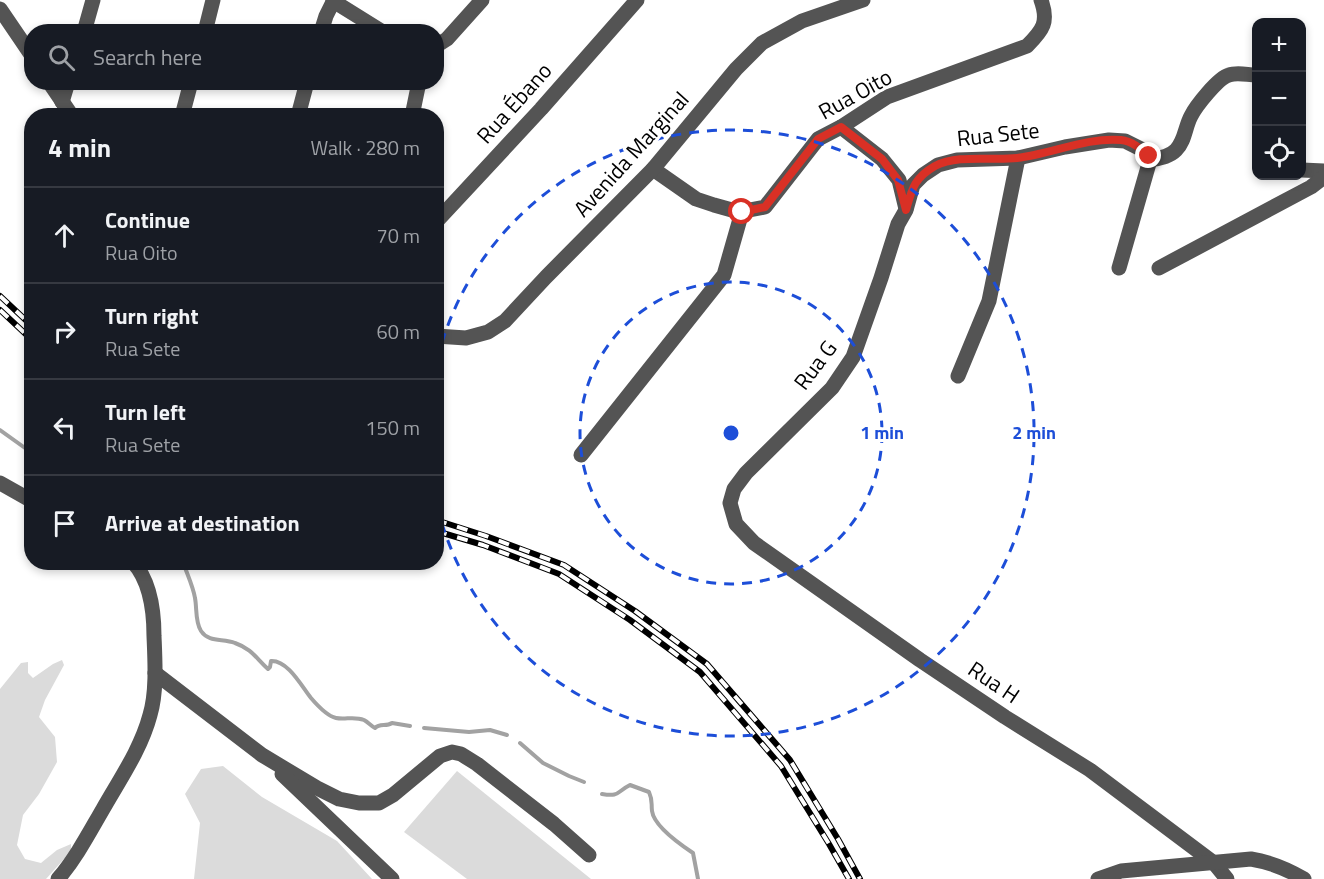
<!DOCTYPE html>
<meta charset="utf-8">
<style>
:root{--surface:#171b24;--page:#20242c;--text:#f1f3f6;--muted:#9ea1a6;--line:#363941}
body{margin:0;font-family:"Titillium Web",sans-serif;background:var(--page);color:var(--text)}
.controls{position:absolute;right:18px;top:18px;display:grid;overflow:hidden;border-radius:12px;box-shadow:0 3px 9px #0003}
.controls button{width:54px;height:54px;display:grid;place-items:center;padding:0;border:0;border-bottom:2px solid var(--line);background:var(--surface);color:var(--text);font:30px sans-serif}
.stop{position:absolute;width:18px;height:18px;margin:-14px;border:4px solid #d93025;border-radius:50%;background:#fff}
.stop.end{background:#d93025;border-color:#fff;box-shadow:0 2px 6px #0008}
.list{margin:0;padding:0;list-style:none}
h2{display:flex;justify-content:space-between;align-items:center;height:78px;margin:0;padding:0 24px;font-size:26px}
h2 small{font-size:20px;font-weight:400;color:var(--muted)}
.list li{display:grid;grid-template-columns:39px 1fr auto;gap:18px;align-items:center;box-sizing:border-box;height:96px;padding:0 24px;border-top:2px solid var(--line)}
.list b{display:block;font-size:22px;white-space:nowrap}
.list p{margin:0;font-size:20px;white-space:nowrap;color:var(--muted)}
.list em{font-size:20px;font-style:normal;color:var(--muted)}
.icon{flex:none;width:33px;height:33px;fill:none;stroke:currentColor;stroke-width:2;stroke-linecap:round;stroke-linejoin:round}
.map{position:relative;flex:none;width:1324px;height:879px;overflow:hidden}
.search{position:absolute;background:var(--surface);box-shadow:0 3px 9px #0003;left:24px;top:24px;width:420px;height:66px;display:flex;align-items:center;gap:15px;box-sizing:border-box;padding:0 21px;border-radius:24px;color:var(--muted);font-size:22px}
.panel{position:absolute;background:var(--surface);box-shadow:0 3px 9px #0003;left:24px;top:108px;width:420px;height:462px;border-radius:24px}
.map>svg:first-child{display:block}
</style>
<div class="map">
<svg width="1324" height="879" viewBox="0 0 1324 879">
<rect width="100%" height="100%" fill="#fff"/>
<g fill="#dbdbdb">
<path d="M 62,660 L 64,665 L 45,700 L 39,717 L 55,737 L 57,762 L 39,794 L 23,815 L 17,845 L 25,859 L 41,863 L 57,850 L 71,844 L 71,851 L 46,879 L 0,879 L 0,689 L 21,663 L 28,662 L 28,673 L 33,678 L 53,664 Z"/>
<path d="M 223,766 L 262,797 L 337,841 L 372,879 L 194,879 L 200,823 L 185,794 L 201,769 Z"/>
<path d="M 457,771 L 591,879 L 467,879 L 404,832 Z"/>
</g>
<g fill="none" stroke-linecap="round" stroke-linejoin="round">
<g stroke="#a2a2a2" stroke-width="4">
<path d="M 0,430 L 32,453"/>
<path d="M 183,562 C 187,574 193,586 195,598 C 197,608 195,622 201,631 C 209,643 223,638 235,643 C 252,649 256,658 268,669 L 270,667 L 271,661 C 288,660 302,687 311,698 C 317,705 327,716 336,718 C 345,720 354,716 364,720 C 368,722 371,726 375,728 C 380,723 386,727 392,723 L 410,726"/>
<path d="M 424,728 L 469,732 L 490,730 L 507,735"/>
<path d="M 520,743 L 543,763 L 569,776 L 584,782"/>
<path d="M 602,794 C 620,797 616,792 630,785 L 649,792 C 653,801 651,803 652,811 C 654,826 681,845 693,853 L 698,879"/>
</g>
<g stroke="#545454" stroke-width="15">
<path d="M 333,1 L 383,32"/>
<path d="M 0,9 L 32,56"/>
<path d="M 84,32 L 93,0"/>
<path d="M 205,32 L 213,0"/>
<path d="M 321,32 L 326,16 L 334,0"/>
<path d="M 436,46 L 447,39 L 482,0"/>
<path d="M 49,82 L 72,116"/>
<path d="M 62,102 L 68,82"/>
<path d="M 182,116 L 191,82"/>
<path d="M 298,116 L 307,82"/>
<path d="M 412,116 L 419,82"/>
<path d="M 841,127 L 882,159 L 899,180 L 906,209"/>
<path d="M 1150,160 L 1149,156 L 1141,149 L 1125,141 L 1109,140 L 1065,147 L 1018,158 L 957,160 L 938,165 L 923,175 L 913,185 L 906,210 L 898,224 L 881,278 L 853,357 L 832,388 L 746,473 L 734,489 L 730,503 L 736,524 L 754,543 L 920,660 L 1005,717 L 1090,770 L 1214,863 L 1227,879"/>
<path d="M 1150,160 C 1160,158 1169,157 1176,150 C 1185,141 1185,127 1191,116 C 1196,106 1218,78 1229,75 C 1237,72 1248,75 1256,75"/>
<path d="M 653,169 L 696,199 L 714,205 L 739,212 L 765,207 L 818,139 L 841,127 L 887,97 L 1027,46 C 1043,30 1049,22 1041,0"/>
<path d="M 1302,170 L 1324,171"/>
<path d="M 436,222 L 541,109 L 637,0"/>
<path d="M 1119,268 L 1150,160"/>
<path d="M 1159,268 L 1311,187 L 1324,177"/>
<path d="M 436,336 L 466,338 L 488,332 L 505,321 L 546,277 L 653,169 L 736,69 L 762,43 L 802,21 L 863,0"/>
<path d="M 958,376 L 989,301 L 1018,158"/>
<path d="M 581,455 L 724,275 L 742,212"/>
<path d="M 0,483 L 32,501"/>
<path d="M 155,673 L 262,755 L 317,788 L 339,799 L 359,803 L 379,803 L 393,795 L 440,756 L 452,752 L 461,754 L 477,764 L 554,824 L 589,855"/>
<path d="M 282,774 L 392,879"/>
<path d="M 58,879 C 76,858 89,833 103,809 C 120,779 141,749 150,715 C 157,692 155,660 154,636 C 154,612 151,582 133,562"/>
<path d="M 1098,879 L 1121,871 L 1251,859 C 1270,862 1287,869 1304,879"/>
</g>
<defs>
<g id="rail">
<path d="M 0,296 L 32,326"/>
<path d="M 0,310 L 32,340"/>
<path d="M 436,520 L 486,536 L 564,565 L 635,611 L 707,664 L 790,760 L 838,839 L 860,879"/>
<path d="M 436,531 L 483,545 L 559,574 L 630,620 L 700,672 L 781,766 L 829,844 L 849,879"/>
</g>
</defs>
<use href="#rail" stroke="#000" stroke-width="6"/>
<use href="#rail" stroke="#fff" stroke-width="4" stroke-dasharray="11" stroke-linecap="butt"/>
</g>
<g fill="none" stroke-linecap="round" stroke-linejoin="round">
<path stroke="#d93025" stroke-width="8" d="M 742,212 L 765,207 L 818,139 L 841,127 L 882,159 L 898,180 L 906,210 C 912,189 914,178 935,166 C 958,154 992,161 1017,158 C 1052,154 1086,137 1121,140 C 1132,141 1141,149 1149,156"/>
</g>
<g fill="none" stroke="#1d4ed8" stroke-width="3" stroke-dasharray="10 8">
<circle cx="731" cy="433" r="151"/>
<path d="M437 360A303 303 0 1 1 437 506"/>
</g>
<g text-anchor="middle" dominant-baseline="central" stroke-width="6" stroke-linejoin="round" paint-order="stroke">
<g font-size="22" fill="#000" stroke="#fff">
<text transform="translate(855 94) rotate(-29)">Rua Oito</text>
<text transform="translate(514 103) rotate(-48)">Rua Ébano</text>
<text transform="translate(998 134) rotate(-6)">Rua Sete</text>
<text transform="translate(631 154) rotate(-48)">Avenida Marginal</text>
<text transform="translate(815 365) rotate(-53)">Rua G</text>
<text transform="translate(994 682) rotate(34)">Rua H</text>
</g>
</g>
<circle cx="731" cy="433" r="9" fill="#1d4ed8" stroke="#fff" stroke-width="3"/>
<g font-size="18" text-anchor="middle" font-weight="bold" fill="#1d4ed8" stroke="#fff" stroke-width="6" stroke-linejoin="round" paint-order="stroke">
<text x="882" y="439">1 min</text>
<text x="1034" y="439">2 min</text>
</g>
</svg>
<div class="controls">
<button>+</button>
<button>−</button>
<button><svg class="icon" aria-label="locate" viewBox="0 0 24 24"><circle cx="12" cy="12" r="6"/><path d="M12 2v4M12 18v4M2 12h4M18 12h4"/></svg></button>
</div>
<div class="stop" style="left:742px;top:212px"></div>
<div class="stop end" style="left:1149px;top:156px"></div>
<div class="search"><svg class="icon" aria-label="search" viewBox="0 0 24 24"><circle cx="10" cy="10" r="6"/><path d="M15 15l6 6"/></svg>Search here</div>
<section class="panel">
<h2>4 min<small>Walk · 280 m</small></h2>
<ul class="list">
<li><svg class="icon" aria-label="ahead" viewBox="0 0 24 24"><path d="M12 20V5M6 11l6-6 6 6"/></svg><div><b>Continue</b><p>Rua Oito</p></div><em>70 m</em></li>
<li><svg class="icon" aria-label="right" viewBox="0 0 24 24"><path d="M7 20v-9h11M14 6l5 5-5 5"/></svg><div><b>Turn right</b><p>Rua Sete</p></div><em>60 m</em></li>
<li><svg class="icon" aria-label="left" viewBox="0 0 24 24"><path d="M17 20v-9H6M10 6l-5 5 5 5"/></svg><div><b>Turn left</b><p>Rua Sete</p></div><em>150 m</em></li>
<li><svg class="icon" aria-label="arrive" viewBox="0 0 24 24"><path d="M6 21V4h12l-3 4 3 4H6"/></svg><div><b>Arrive at destination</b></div></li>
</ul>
</section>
</div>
